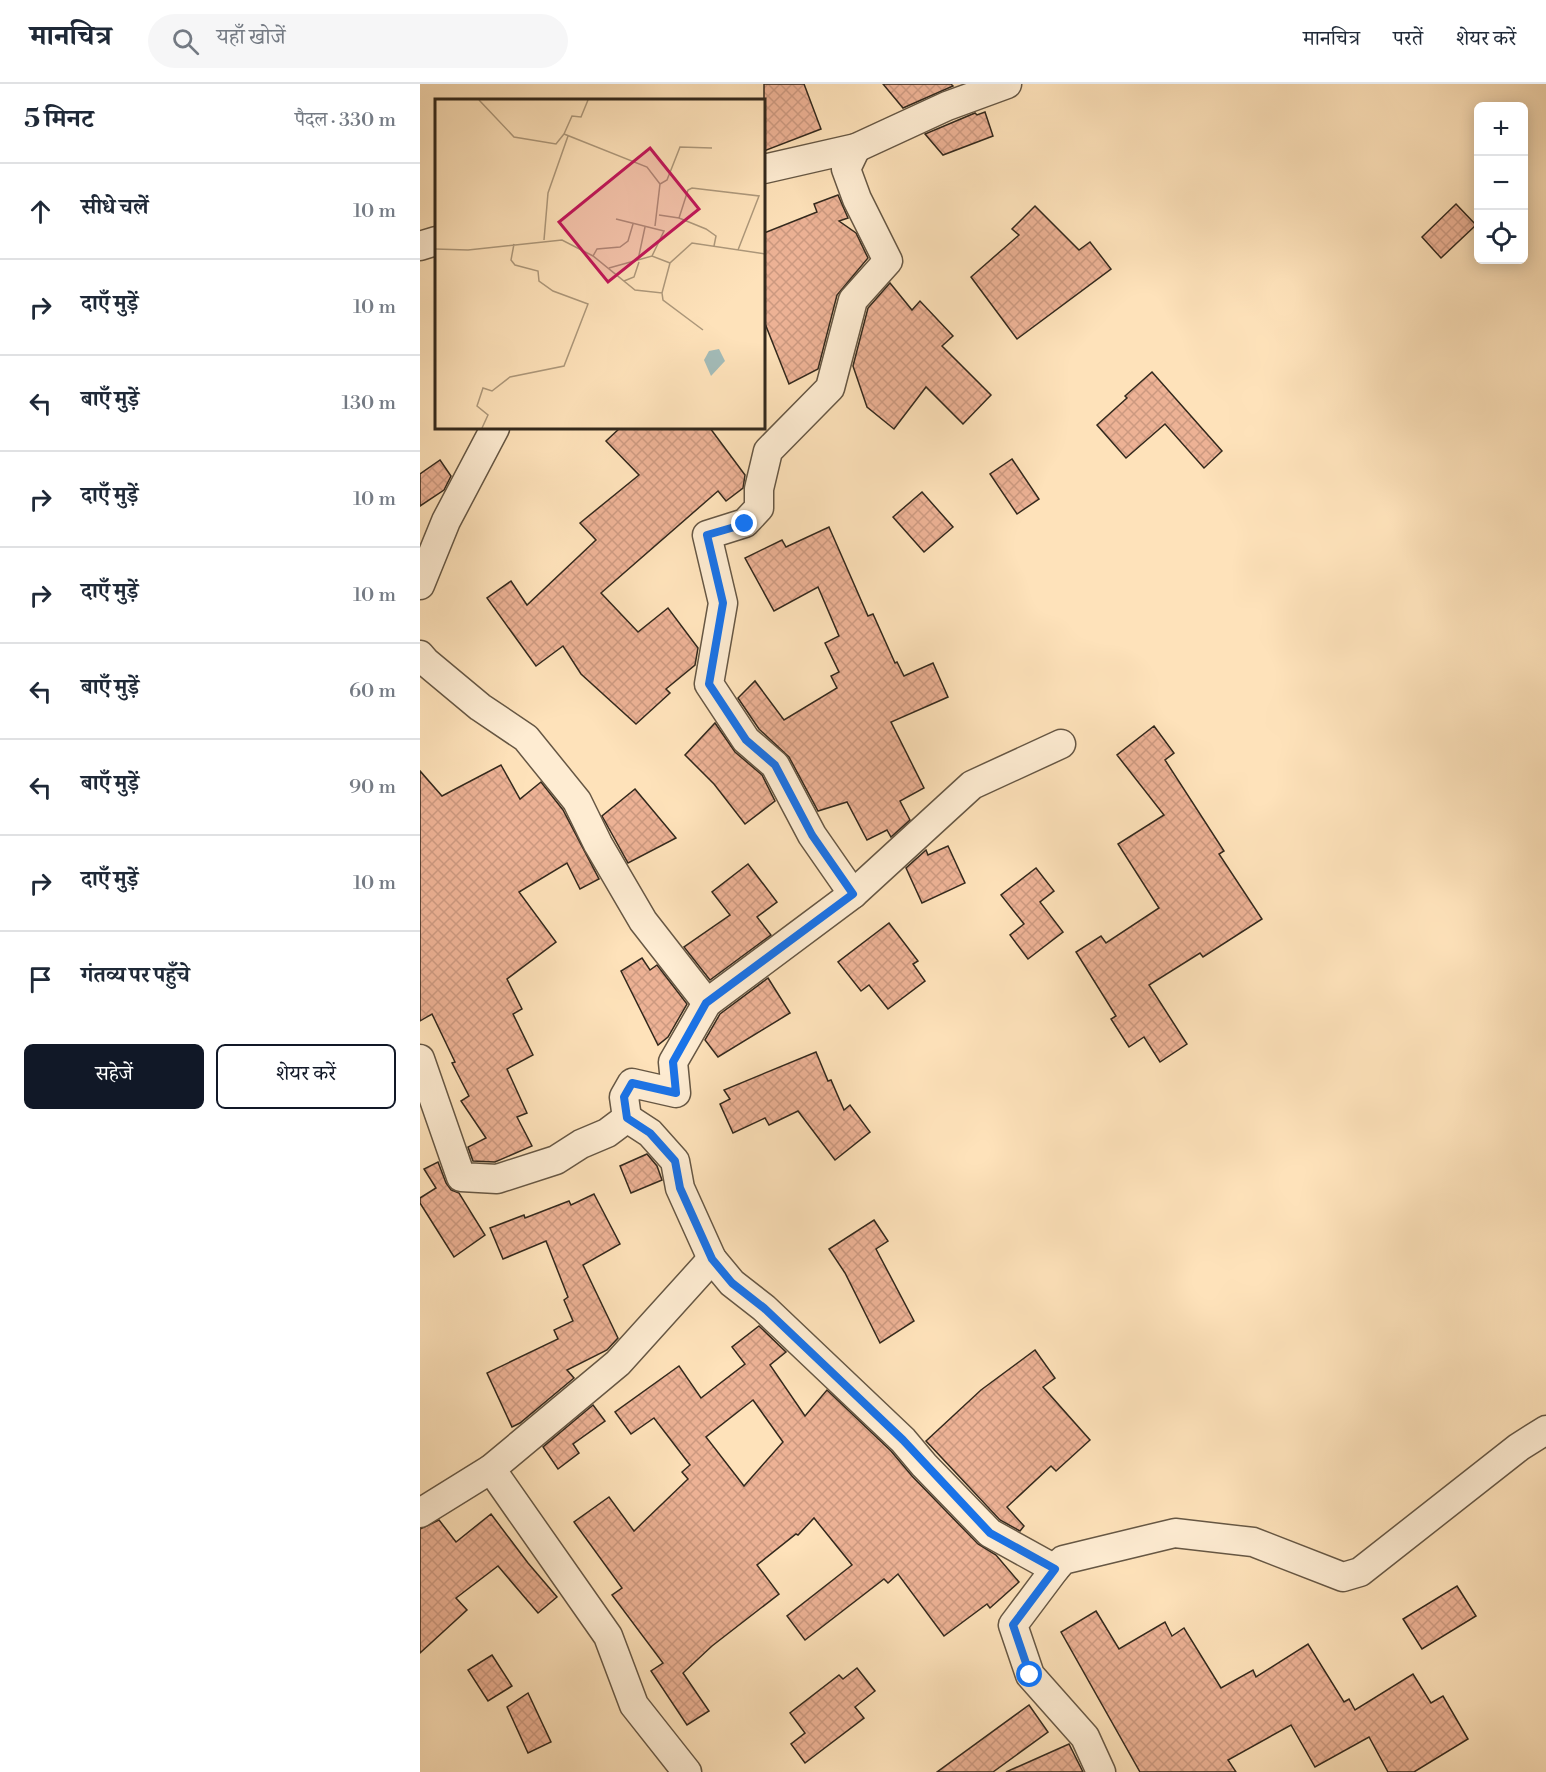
<!DOCTYPE html>
<html lang="hi">
<meta charset="utf-8">
<style>
:root{--surface:#fff;--page:#f6f6f7;--text:#1f2937;--muted:#747a83;--line:#e0e1e3;--accent:#111827}
body{margin:0;font-family:"Libre Bodoni","Noto Serif Devanagari",serif;background:var(--page);color:var(--text)}
.controls{position:absolute;right:18px;top:18px;display:grid;overflow:hidden;border-radius:9px;box-shadow:0 3px 15px #0003}
.controls button{width:54px;height:54px;display:grid;place-items:center;padding:0;border:0;border-bottom:2px solid var(--line);background:var(--surface);color:var(--text);font:30px sans-serif}
.stop{position:absolute;width:18px;height:18px;margin:-14px;border:4px solid #1a73e8;border-radius:50%;background:#fff}
.stop.end{background:#1a73e8;border-color:#fff;box-shadow:0 2px 6px #0008}
.list{margin:0;padding:0;list-style:none}
h2{display:flex;justify-content:space-between;align-items:center;height:78px;margin:0;padding:0 24px;font-size:26px}
h2 small{font-size:20px;font-weight:400;color:var(--muted)}
.list li{display:grid;grid-template-columns:39px 1fr auto;gap:18px;align-items:center;box-sizing:border-box;height:96px;padding:0 24px;border-top:2px solid var(--line)}
.list b{display:block;font-size:22px;white-space:nowrap}
.list em{font-size:20px;font-style:normal;color:var(--muted)}
.actions{display:flex;gap:12px;padding:18px 24px}
.actions a{flex:1;padding:14px 0;border:2px solid var(--accent);border-radius:9px;text-align:center;font-size:21px;color:var(--accent)}
.actions .main{background:var(--accent);color:#fff}
.icon{flex:none;width:33px;height:33px;fill:none;stroke:currentColor;stroke-width:2;stroke-linecap:round;stroke-linejoin:round}
.map{position:relative;flex:none;width:1126px;height:1688px;overflow:hidden}
header{display:flex;align-items:center;gap:36px;box-sizing:border-box;height:84px;padding:0 30px;background:var(--surface);border-bottom:2px solid var(--line)}
header strong{font-size:28px}
nav{display:flex;gap:33px;margin-inline-start:auto;font-size:21px}
.search{width:420px;height:54px;background:var(--page);display:flex;align-items:center;gap:15px;box-sizing:border-box;padding:0 21px;border-radius:33px;color:var(--muted);font-size:22px}
main{display:flex}
aside{flex:1;background:var(--surface)}
.map>svg:first-child{display:block}
</style>
<header>
<strong>मानचित्र</strong>
<div class="search"><svg class="icon" aria-label="search" viewBox="0 0 24 24"><circle cx="10" cy="10" r="6"/><path d="M15 15l6 6"/></svg>यहाँ खोजें</div>
<nav><a>मानचित्र</a><a>परतें</a><a>शेयर करें</a></nav>
</header>
<main>
<aside>
<h2>5 मिनट<small>पैदल · 330 m</small></h2>
<ul class="list">
<li><svg class="icon" aria-label="ahead" viewBox="0 0 24 24"><path d="M12 20V5M6 11l6-6 6 6"/></svg><div><b>सीधे चलें</b></div><em>10 m</em></li>
<li><svg class="icon" aria-label="right" viewBox="0 0 24 24"><path d="M7 20v-9h11M14 6l5 5-5 5"/></svg><div><b>दाएँ मुड़ें</b></div><em>10 m</em></li>
<li><svg class="icon" aria-label="left" viewBox="0 0 24 24"><path d="M17 20v-9H6M10 6l-5 5 5 5"/></svg><div><b>बाएँ मुड़ें</b></div><em>130 m</em></li>
<li><svg class="icon" aria-label="right" viewBox="0 0 24 24"><path d="M7 20v-9h11M14 6l5 5-5 5"/></svg><div><b>दाएँ मुड़ें</b></div><em>10 m</em></li>
<li><svg class="icon" aria-label="right" viewBox="0 0 24 24"><path d="M7 20v-9h11M14 6l5 5-5 5"/></svg><div><b>दाएँ मुड़ें</b></div><em>10 m</em></li>
<li><svg class="icon" aria-label="left" viewBox="0 0 24 24"><path d="M17 20v-9H6M10 6l-5 5 5 5"/></svg><div><b>बाएँ मुड़ें</b></div><em>60 m</em></li>
<li><svg class="icon" aria-label="left" viewBox="0 0 24 24"><path d="M17 20v-9H6M10 6l-5 5 5 5"/></svg><div><b>बाएँ मुड़ें</b></div><em>90 m</em></li>
<li><svg class="icon" aria-label="right" viewBox="0 0 24 24"><path d="M7 20v-9h11M14 6l5 5-5 5"/></svg><div><b>दाएँ मुड़ें</b></div><em>10 m</em></li>
<li><svg class="icon" aria-label="arrive" viewBox="0 0 24 24"><path d="M6 21V4h12l-3 4 3 4H6"/></svg><div><b>गंतव्य पर पहुँचे</b></div></li>
</ul>
<div class="actions"><a class="main">सहेजें</a><a>शेयर करें</a></div>
</aside>
<div class="map">
<svg width="1126" height="1688" viewBox="0 0 1126 1688">
<defs>
<pattern id="building-cross-hatch" width="8" height="8" patternUnits="userSpaceOnUse" patternTransform="scale(1.5)"><rect width="8" height="8" fill="#edb295"/><path d="M0 0l8 8M0 8l8-8" fill="none" stroke="#cc9980"/></pattern>
</defs>
<rect width="100%" height="100%" fill="#fee2ba"/>
<filter id="stains"><feTurbulence type="fractalNoise" baseFrequency=".00333" numOctaves="4"/><feColorMatrix values="0 0 0 0 .2 0 0 0 0 .09 0 0 0 0 .02 0 0 0 .5 -.17"/></filter>
<radialGradient id="worn" r=".72"><stop offset=".6" stop-color="#630" stop-opacity="0"/><stop offset="1" stop-color="#630" stop-opacity=".3"/></radialGradient>
<g fill="url(#building-cross-hatch)" stroke="#33291d" stroke-width="1.5" fill-rule="evenodd">
<path d="M 344,0 L 384,0 L 401,45 L 344,67 Z"/>
<path d="M 463,0 L 531,0 L 533,2 L 483,24 Z"/>
<path d="M 565,28 L 573,52 L 523,71 L 505,50 L 555,29 L 557,31 Z"/>
<path d="M 418,111 L 428,134 L 419,137 L 436,149 L 448,174 L 417,211 L 398,285 L 369,300 L 344,237 L 344,149 L 397,128 L 394,120 Z"/>
<path d="M 1036,120 L 1056,141 L 1021,174 L 1002,153 Z"/>
<path d="M 615,122 L 659,166 L 670,158 L 691,185 L 597,255 L 551,193 L 599,151 L 592,145 Z"/>
<path d="M 470,199 L 492,226 L 500,217 L 533,252 L 522,262 L 571,311 L 543,340 L 506,303 L 474,345 L 447,323 L 433,282 L 448,224 Z"/>
<path d="M 732,288 L 802,367 L 784,384 L 745,340 L 706,374 L 677,341 L 707,314 L 705,312 Z"/>
<path d="M 200,344 L 290,344 L 325,391 L 323,404 L 306,417 L 298,407 L 181,509 L 218,548 L 248,524 L 278,564 L 275,581 L 246,605 L 250,609 L 216,640 L 161,590 L 143,562 L 116,582 L 67,514 L 91,497 L 107,521 L 176,456 L 160,439 L 219,391 L 186,357 Z"/>
<path d="M 592,375 L 619,415 L 597,430 L 570,390 Z"/>
<path d="M 20,376 L 31,392 L 24,406 L 0,422 L 0,390 Z"/>
<path d="M 502,408 L 533,443 L 504,468 L 473,433 Z"/>
<path d="M 409,443 L 448,532 L 453,530 L 475,579 L 477,578 L 484,592 L 513,579 L 528,613 L 471,638 L 504,704 L 480,717 L 490,736 L 471,753 L 467,746 L 447,756 L 427,718 L 398,727 L 369,673 L 339,645 L 318,614 L 335,597 L 364,636 L 417,604 L 411,592 L 419,588 L 405,559 L 419,552 L 398,503 L 354,527 L 325,474 L 362,456 L 366,463 Z"/>
<path d="M 295,639 L 315,668 L 342,691 L 355,717 L 325,740 L 294,700 L 265,671 Z"/>
<path d="M 734,642 L 754,669 L 745,676 L 804,767 L 799,770 L 842,835 L 783,873 L 780,869 L 729,901 L 767,960 L 740,978 L 724,953 L 709,963 L 691,935 L 696,932 L 656,868 L 681,852 L 686,859 L 739,824 L 698,760 L 744,731 L 697,671 Z"/>
<path d="M 81,681 L 100,715 L 121,698 L 143,726 L 179,795 L 160,805 L 147,779 L 99,808 L 136,858 L 87,895 L 102,925 L 93,930 L 113,971 L 87,985 L 107,1029 L 97,1033 L 112,1062 L 75,1078 L 53,1077 L 48,1063 L 66,1054 L 41,1017 L 49,1012 L 32,979 L 35,978 L 12,930 L 0,937 L 0,687 L 22,712 Z"/>
<path d="M 215,705 L 256,754 L 208,779 L 182,732 Z"/>
<path d="M 528,762 L 545,799 L 502,819 L 486,784 L 506,766 L 508,771 Z"/>
<path d="M 328,780 L 357,818 L 337,833 L 351,851 L 290,896 L 264,863 L 310,831 L 292,808 Z"/>
<path d="M 616,784 L 634,807 L 620,818 L 643,848 L 608,875 L 590,851 L 604,840 L 581,811 Z"/>
<path d="M 469,839 L 498,877 L 493,880 L 505,897 L 468,925 L 449,901 L 441,907 L 418,878 Z"/>
<path d="M 222,874 L 230,886 L 237,881 L 267,920 L 248,953 L 238,961 L 201,887 Z"/>
<path d="M 348,894 L 370,929 L 298,973 L 285,956 L 300,930 Z"/>
<path d="M 396,968 L 408,997 L 411,996 L 424,1026 L 430,1021 L 450,1048 L 415,1076 L 378,1027 L 349,1041 L 345,1034 L 313,1049 L 300,1020 L 310,1015 L 304,1006 Z"/>
<path d="M 227,1070 L 237,1082 L 242,1096 L 211,1109 L 200,1082 Z"/>
<path d="M 18,1078 L 26,1099 L 31,1106 L 39,1109 L 65,1151 L 34,1173 L 0,1119 L 0,1114 L 16,1104 L 4,1085 Z"/>
<path d="M 174,1110 L 200,1160 L 163,1181 L 198,1254 L 187,1266 L 147,1286 L 154,1294 L 100,1339 L 92,1343 L 67,1289 L 138,1255 L 134,1246 L 153,1237 L 144,1216 L 148,1213 L 126,1157 L 83,1175 L 70,1144 L 104,1131 L 105,1134 L 149,1117 L 151,1121 Z"/>
<path d="M 454,1136 L 468,1157 L 456,1165 L 494,1237 L 460,1259 L 425,1189 L 409,1165 Z"/>
<path d="M 339,1242 L 366,1268 L 350,1281 L 385,1332 L 407,1306 L 471,1367 L 492,1392 L 558,1460 L 576,1471 L 599,1498 L 570,1524 L 567,1520 L 524,1552 L 478,1490 L 468,1499 L 464,1495 L 385,1556 L 367,1532 L 432,1481 L 394,1434 L 378,1451 L 376,1450 L 337,1481 L 359,1510 L 292,1562 L 263,1589 L 289,1627 L 267,1641 L 231,1587 L 243,1579 L 192,1511 L 202,1504 L 154,1438 L 189,1413 L 214,1447 L 268,1395 L 262,1388 L 270,1381 L 234,1334 L 211,1350 L 195,1328 L 259,1282 L 281,1314 L 325,1280 L 312,1263 ZM 333,1316 L 363,1358 L 324,1402 L 286,1353 Z"/>
<path d="M 615,1266 L 635,1294 L 623,1303 L 670,1356 L 636,1387 L 631,1382 L 587,1423 L 604,1442 L 600,1447 L 580,1436 L 506,1357 L 561,1306 Z"/>
<path d="M 173,1321 L 185,1337 L 153,1360 L 159,1369 L 138,1385 L 123,1363 Z"/>
<path d="M 71,1430 L 108,1479 L 137,1513 L 118,1529 L 78,1482 L 36,1514 L 47,1526 L 0,1569 L 0,1445 L 19,1436 L 36,1458 Z"/>
<path d="M 1037,1502 L 1056,1532 L 1002,1565 L 983,1535 Z"/>
<path d="M 676,1527 L 699,1565 L 745,1538 L 752,1552 L 764,1544 L 801,1604 L 833,1586 L 836,1593 L 888,1560 L 924,1618 L 929,1615 L 935,1626 L 993,1590 L 1011,1619 L 1023,1612 L 1048,1655 L 994,1688 L 968,1688 L 949,1653 L 895,1683 L 871,1641 L 808,1676 L 816,1688 L 720,1688 L 641,1548 Z"/>
<path d="M 72,1571 L 92,1602 L 68,1617 L 48,1586 Z"/>
<path d="M 437,1584 L 455,1607 L 435,1623 L 444,1634 L 385,1679 L 371,1660 L 385,1649 L 370,1629 L 419,1591 L 423,1595 Z"/>
<path d="M 108,1609 L 131,1658 L 108,1669 L 87,1623 Z"/>
<path d="M 609,1621 L 628,1648 L 573,1688 L 517,1688 Z"/>
<path d="M 649,1660 L 663,1688 L 586,1688 Z"/>
</g>
<g fill="none" stroke-linecap="round" stroke-linejoin="round">
<defs>
<g id="minor">
<path d="M 344,85 L 436,64 L 527,22 L 587,0"/>
<path d="M 0,162 L 16,157"/>
<path d="M 0,501 L 26,437 L 75,344"/>
<path d="M 0,571 L 6,578 L 60,623 L 106,654 L 157,717 L 178,760 L 223,837 L 287,919"/>
<path d="M 433,810 L 392,751 L 355,681 L 326,656 L 289,600 L 303,519 L 287,451 L 325,439 L 339,424 L 339,405 L 348,367 L 410,304 L 433,216 L 468,177 L 437,115 L 426,85 L 436,64"/>
<path d="M 0,975 L 41,1093 L 77,1095 L 136,1076 L 161,1060 L 187,1049 L 207,1034 L 204,1013 L 212,999 L 256,1009 L 253,978 L 287,919 L 433,810 L 552,701 L 641,660"/>
<path d="M 207,1034 L 230,1049 L 255,1077 L 260,1104 L 292,1175 L 312,1199 L 344,1224 L 483,1356 L 504,1381 L 570,1449 L 635,1485 L 593,1541 L 610,1591 L 665,1653 L 681,1688"/>
<path d="M 71,1385 L 188,1552 L 214,1621 L 267,1688"/>
<path d="M 0,1429 L 71,1385 L 198,1279 L 292,1175"/>
<path d="M 635,1485 L 643,1476 L 755,1449 L 833,1458 L 923,1493 L 940,1488 L 1099,1363 L 1126,1346"/>
</g>
</defs>
<use href="#minor" stroke="#665744" stroke-width="31"/>
<use href="#minor" stroke="#feecd2" stroke-width="28"/>
</g>
<g fill="none" stroke-linecap="round" stroke-linejoin="round">
<path stroke="#1a73e8" stroke-width="8" d="M 325,440 L 287,451 L 303,519 L 289,600 L 326,656 L 355,681 L 392,751 L 433,810 L 286,919 L 253,978 L 256,1009 L 212,999 L 204,1013 L 207,1034 L 230,1049 L 255,1077 L 260,1104 L 292,1175 L 312,1199 L 344,1224 L 483,1356 L 570,1449 L 635,1485 L 593,1541 L 610,1591"/>
</g>
<g transform="translate(15 15)">
<rect width="330" height="330" fill="#fee2ba"/>
<path d="M 284,250 L 290,262 L 276,277 L 269,261 L 274,252 Z" fill="#a3bcb9"/>
<path fill="none" stroke="#ad987b" stroke-width="1.5" d="M 44,1 L 79,38 L 121,45 L 129,35 L 212,68 L 225,85M 129,35 L 137,17 L 146,18 L 153,1M 224,116 L 244,119 L 271,130 L 281,137 L 279,147M 244,119 L 253,91 L 257,89 L 324,97 L 303,151M 181,120 L 229,132 L 217,157M 220,127 L 225,85 L 232,81 L 245,48 L 277,49M 109,141 L 113,94 L 133,37M 0,150 L 33,151 L 127,141 L 158,157 L 200,191 L 227,194 L 235,164 L 257,144 L 330,155M 158,157 L 162,150 L 185,148 L 193,142 L 198,125M 203,161 L 210,128M 174,169 L 217,157 L 235,164M 189,182 L 199,178 L 204,163M 227,194 L 228,201 L 268,231M 47,329 L 53,316 L 42,307 L 48,289 L 57,292 L 75,278 L 129,267 L 153,205 L 118,192 L 104,182 L 103,172 L 80,166 L 76,161 L 79,145"/>
<path fill="#c2185b" fill-opacity="0.15" stroke="#c2185b" stroke-width="3" d="M 215,49 L 264,110 L 173,183 L 124,123 Z"/>
<rect width="330" height="330" fill="none" stroke="#33291d" stroke-width="3"/>
</g>
<rect width="100%" height="100%" filter="url(#stains)"/>
<rect width="100%" height="100%" fill="url(#worn)"/>
</svg>
<div class="controls">
<button>+</button>
<button>−</button>
<button><svg class="icon" aria-label="locate" viewBox="0 0 24 24"><circle cx="12" cy="12" r="6"/><path d="M12 2v4M12 18v4M2 12h4M18 12h4"/></svg></button>
</div>
<div class="stop" style="left:610px;top:1591px"></div>
<div class="stop end" style="left:325px;top:440px"></div>
</div>
</main>
